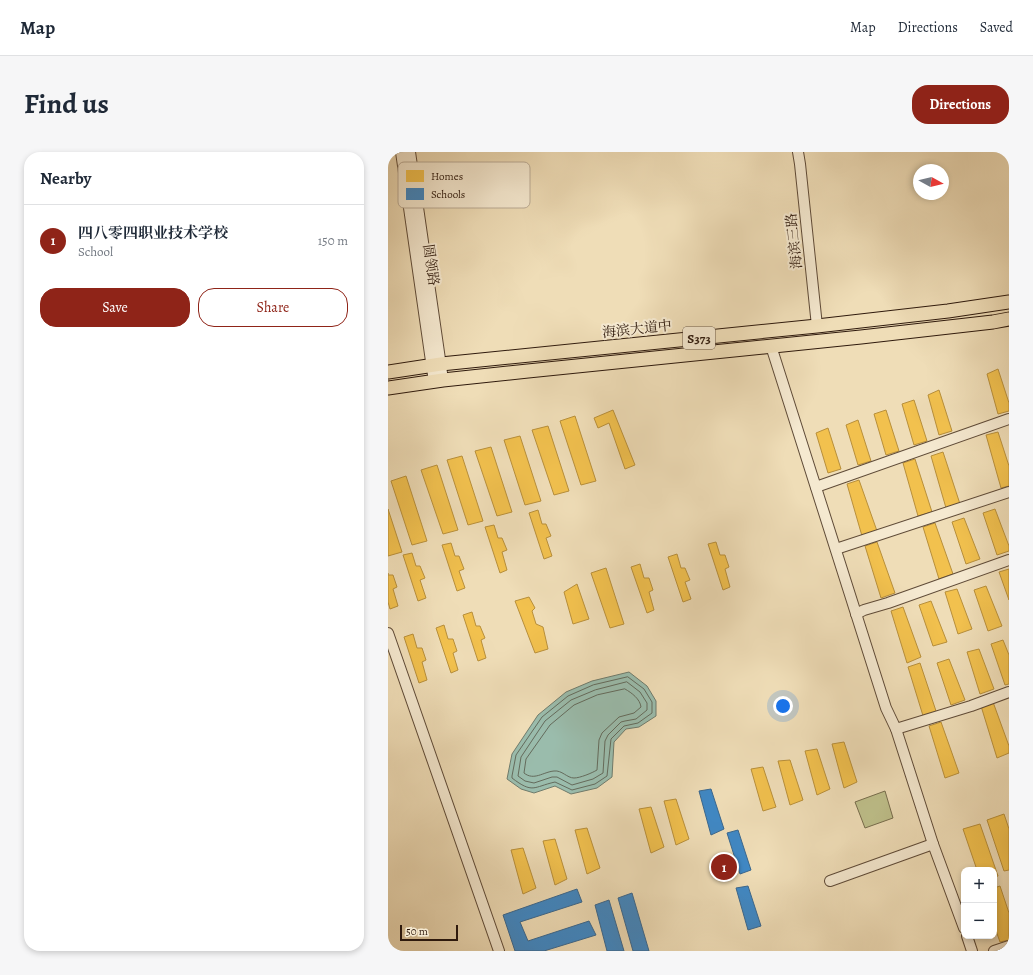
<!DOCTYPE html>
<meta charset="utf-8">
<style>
:root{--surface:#fff;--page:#f6f6f7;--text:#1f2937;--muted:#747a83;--line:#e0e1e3;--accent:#8f2418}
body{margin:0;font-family:Alegreya,"Noto Serif SC",serif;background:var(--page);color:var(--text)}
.controls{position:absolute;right:12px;bottom:12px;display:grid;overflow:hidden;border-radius:8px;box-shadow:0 2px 6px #0003}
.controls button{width:36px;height:36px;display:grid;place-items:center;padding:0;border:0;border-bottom:1px solid var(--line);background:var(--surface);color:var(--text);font:20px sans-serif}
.compass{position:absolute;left:525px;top:12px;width:36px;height:36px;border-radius:50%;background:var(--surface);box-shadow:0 2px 6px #0003;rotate:98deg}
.scale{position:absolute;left:12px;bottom:10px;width:58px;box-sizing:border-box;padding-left:4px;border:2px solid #2f1a0d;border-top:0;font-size:11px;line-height:14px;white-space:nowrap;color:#2f1a0d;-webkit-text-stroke:3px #f5e9d0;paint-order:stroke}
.you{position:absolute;left:395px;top:554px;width:14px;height:14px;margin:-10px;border:3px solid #fff;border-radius:50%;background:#1a73e8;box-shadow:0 0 0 6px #1a73e833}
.badge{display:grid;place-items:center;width:26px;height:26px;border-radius:50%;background:var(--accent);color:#fff;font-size:13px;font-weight:700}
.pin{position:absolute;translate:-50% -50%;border:2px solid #fff;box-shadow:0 1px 4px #0006}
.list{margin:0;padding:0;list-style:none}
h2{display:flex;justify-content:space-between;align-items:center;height:52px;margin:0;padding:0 16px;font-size:17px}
h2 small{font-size:13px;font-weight:400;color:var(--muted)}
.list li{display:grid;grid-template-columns:26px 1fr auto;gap:12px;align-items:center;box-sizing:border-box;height:72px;padding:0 16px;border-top:1px solid var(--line)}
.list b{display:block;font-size:15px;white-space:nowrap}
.list p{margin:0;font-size:13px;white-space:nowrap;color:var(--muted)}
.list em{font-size:13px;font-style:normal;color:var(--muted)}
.actions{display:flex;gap:8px;padding:12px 16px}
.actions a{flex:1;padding:9px 0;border:1px solid var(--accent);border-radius:16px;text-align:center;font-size:14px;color:var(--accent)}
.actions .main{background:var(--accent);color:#fff}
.map{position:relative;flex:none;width:621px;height:799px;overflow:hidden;border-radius:16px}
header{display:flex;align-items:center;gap:24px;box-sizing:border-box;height:56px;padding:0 20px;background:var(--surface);border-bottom:1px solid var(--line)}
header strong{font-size:19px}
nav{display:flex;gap:22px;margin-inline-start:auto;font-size:14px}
.intro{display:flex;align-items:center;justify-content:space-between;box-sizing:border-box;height:96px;padding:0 24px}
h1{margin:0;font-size:28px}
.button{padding:10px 18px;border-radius:16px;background:var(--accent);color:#fff;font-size:14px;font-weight:700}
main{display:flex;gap:24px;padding:0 24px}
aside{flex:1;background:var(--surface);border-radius:16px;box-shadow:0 2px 6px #0003}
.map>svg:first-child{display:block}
</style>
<header>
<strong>Map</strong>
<nav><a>Map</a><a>Directions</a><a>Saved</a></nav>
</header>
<div class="intro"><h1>Find us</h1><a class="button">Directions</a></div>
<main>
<aside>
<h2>Nearby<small></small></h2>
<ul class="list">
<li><span class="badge">1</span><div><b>四八零四职业技术学校</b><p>School</p></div><em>150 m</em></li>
</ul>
<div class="actions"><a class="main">Save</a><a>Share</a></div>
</aside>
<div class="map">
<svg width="621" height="799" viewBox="0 0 621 799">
<rect width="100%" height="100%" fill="#efddb7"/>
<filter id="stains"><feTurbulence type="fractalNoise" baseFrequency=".005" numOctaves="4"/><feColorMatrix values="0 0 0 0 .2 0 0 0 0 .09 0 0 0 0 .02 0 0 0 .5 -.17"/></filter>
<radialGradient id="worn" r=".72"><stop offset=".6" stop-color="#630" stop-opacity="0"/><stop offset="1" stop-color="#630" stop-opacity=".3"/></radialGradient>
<path fill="#bebf8a" stroke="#766c4c" d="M 497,639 L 505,666 L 477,676 L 467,650 Z"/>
<path fill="#9abcac" stroke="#6f7b6c" d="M 241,520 L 259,534 L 268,549 L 268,564 L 251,575 L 238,577 L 226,590 L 224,625 L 209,636 L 183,642 L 167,634 L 146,641 L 133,637 L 119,627 L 124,602 L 150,563 L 178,540 L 204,529 Z"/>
<g fill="#f2c14e" stroke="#b88f3a">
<path d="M 610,217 L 621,251 L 621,259 L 610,262 L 599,222 Z"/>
<path d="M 551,238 L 564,279 L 551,283 L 540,243 Z"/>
<path d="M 526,248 L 539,289 L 526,293 L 514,252 Z"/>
<path d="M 225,258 L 247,313 L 237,317 L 221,271 L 210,276 L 206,266 Z"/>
<path d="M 498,258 L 511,299 L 498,303 L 486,262 Z"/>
<path d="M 187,264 L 208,329 L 193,333 L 172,269 Z"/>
<path d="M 470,268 L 483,309 L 470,313 L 458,273 Z"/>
<path d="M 160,274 L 181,339 L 166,343 L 144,278 Z"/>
<path d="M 440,276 L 453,317 L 440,321 L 428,281 Z"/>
<path d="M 610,280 L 621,314 L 621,334 L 613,336 L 598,283 Z"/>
<path d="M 132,284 L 153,349 L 137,353 L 116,288 Z"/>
<path d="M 103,295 L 124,360 L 109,364 L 87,299 Z"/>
<path d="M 555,300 L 572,352 L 558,356 L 543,304 Z"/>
<path d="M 74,304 L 95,369 L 80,373 L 59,308 Z"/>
<path d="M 527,307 L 544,360 L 530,364 L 515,311 Z"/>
<path d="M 49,313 L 70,378 L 55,382 L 33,318 Z"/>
<path d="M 18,324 L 39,389 L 24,393 L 3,329 Z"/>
<path d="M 471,328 L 489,379 L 474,384 L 459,332 Z"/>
<path d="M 0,357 L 14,400 L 0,404 Z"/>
<path d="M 607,357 L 621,394 L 621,399 L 609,403 L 595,361 Z"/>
<path d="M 150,358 L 154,372 L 158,372 L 163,384 L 158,386 L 164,404 L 156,407 L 141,361 Z"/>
<path d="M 576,366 L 592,407 L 578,412 L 564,370 Z"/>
<path d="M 547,371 L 565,422 L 551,427 L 535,375 Z"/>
<path d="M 106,373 L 110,386 L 114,386 L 119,398 L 114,400 L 119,418 L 112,421 L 97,375 Z"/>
<path d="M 328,390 L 332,403 L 337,403 L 341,415 L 337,417 L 342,435 L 335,438 L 320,392 Z"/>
<path d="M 489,390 L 507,441 L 493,446 L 477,394 Z"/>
<path d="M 63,391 L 67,404 L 71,404 L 76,417 L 71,419 L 77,436 L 69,439 L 54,393 Z"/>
<path d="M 24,401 L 28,414 L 32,414 L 37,426 L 32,428 L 38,446 L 30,449 L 15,403 Z"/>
<path d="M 289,402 L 293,416 L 297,416 L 302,428 L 297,430 L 303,447 L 295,450 L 280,405 Z"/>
<path d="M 252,412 L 256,426 L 261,426 L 265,438 L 261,440 L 266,458 L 259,461 L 243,415 Z"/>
<path d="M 218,416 L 236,472 L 222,476 L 203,421 Z"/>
<path d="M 621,417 L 621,448 L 611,420 Z"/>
<path d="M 0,421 L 0,423 L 5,423 L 9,435 L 5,437 L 10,454 L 2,457 L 0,450 Z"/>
<path d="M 189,432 L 201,467 L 185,472 L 176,440 Z"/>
<path d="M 598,434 L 614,474 L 600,479 L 586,438 Z"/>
<path d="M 569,437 L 584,477 L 570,482 L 557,440 Z"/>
<path d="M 141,445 L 147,456 L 144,459 L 148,472 L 155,475 L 160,497 L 147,501 L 127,449 Z"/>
<path d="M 543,449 L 559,490 L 545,494 L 531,453 Z"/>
<path d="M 515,455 L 533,505 L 519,511 L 503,459 Z"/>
<path d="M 84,460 L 88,474 L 92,474 L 97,486 L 93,488 L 98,506 L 90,509 L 75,463 Z"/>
<path d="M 56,473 L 60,487 L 65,487 L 69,499 L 65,501 L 70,518 L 63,521 L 48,476 Z"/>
<path d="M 25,482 L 29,496 L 34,496 L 38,508 L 34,510 L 39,528 L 31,531 L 16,485 Z"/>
<path d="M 615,488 L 621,503 L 621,532 L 617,533 L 603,492 Z"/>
<path d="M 591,497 L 606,537 L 592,542 L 579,500 Z"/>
<path d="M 561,507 L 577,548 L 563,553 L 549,511 Z"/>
<path d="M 532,511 L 549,562 L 536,567 L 520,515 Z"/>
<path d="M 605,550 L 621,594 L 621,601 L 609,606 L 593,554 Z"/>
<path d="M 553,570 L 571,621 L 557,626 L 541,574 Z"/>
<path d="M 456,590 L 469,630 L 456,636 L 444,592 Z"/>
<path d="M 429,597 L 442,637 L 429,643 L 417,599 Z"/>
<path d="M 402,608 L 415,648 L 402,653 L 390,609 Z"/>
<path d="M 375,615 L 388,655 L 375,659 L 363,617 Z"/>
<path d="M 288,647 L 301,687 L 288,693 L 276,649 Z"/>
<path d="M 263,655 L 276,695 L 263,701 L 251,657 Z"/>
<path d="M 616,662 L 621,677 L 621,718 L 616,719 L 599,668 Z"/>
<path d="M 592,672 L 610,724 L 606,725 L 606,718 L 589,718 L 575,677 Z"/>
<path d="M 199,676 L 212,716 L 199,722 L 187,678 Z"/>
<path d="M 167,687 L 179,727 L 167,733 L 155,689 Z"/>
<path d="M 135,696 L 148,736 L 135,742 L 123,698 Z"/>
<path d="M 612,734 L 621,761 L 621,788 L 612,790 L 606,773 L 606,736 Z"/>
</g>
<g fill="#3f88c5" stroke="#3a678e">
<path d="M 323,637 L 336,677 L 323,683 L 311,639 Z"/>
<path d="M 350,678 L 363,718 L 352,722 L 339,681 Z"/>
<path d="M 360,734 L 373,774 L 360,778 L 348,736 Z"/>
<path d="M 189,737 L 194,750 L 132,770 L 140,789 L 201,769 L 208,783 L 156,799 L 127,799 L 115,763 Z"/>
<path d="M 244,741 L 261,799 L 245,799 L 230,746 Z"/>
<path d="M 221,748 L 236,799 L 219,799 L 207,753 Z"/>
</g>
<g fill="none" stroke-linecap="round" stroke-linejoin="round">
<g stroke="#646b5c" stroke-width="1">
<path d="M 240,525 L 256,537 L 264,550 L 264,561 L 250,571 L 236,574 L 223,587 L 219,624 L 207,632 L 184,638 L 167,630 C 145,635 145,642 124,626 L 124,624 L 128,603 L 154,565 L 180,544 L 205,533 Z"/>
<path d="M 239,530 L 252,540 L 259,551 L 259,558 L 248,567 L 237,569 L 233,570 L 220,583 L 217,589 L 215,621 L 205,627 L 184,633 L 169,625 L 164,625 L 146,631 L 137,629 L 130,624 L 133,605 L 157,569 L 183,548 L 207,538 Z"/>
<path d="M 237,537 C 244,541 252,547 253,555 L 246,561 L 231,565 L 214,581 L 211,588 L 209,618 C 204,621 192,626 186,626 C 179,626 174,618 166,619 C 155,620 146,629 136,621 L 138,607 L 162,573 L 186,553 L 209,543 Z"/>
</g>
<defs>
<g id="minor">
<path d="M 13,0 L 46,230"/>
<path d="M 22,0 L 55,228"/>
<path d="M 410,0 L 412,12 L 429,174"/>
<path d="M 383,194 L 498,556 L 508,577 L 545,692 L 576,776"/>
<path d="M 428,335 L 621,267"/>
<path d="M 448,397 L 621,340"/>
<path d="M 468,462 L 476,458 L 500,451 L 621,408"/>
<path d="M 0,481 L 111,799"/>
<path d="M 508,577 L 583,554 L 621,540"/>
<path d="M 442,729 L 545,692"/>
<path d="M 579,784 L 584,799"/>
<path d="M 606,799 L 621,794"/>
</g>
<g id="major">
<path d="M 0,220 L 53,212 L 429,174 L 560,159 L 621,150"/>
<path d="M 0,236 L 55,228 L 140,219 L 473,185 L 605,170 L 621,167"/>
</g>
</defs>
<use href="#minor" stroke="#5f4b38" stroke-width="12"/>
<use href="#major" stroke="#2f1a0d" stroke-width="15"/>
<use href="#minor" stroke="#f5e9d0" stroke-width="10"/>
<use href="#major" stroke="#efddb7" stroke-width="13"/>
</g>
<g text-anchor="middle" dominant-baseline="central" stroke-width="4" stroke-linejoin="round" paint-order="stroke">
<rect fill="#f5e9d0" stroke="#6a5848" stroke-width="1" x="295" y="175" width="32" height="22" rx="3"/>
<g font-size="13" font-weight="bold" fill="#2f1a0d">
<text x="311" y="186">S373</text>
</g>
<g font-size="14" fill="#2f1a0d" stroke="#f5e9d0">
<text transform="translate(406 89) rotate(-96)">海滨三路</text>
<text transform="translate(43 113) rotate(82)">圆领路</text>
<text transform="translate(249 177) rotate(-6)">海滨大道中</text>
</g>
</g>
<rect x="10" y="10" width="132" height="46" rx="6" fill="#f5e9d0" stroke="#baab96" stroke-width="1"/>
<rect x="18" y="18" width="18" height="12" fill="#f2c14e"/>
<rect x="18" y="36" width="18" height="12" fill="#3f88c5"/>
<g font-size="11" fill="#2f1a0d">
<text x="43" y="28">Homes</text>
<text x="43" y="46">Schools</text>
</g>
<rect width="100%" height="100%" filter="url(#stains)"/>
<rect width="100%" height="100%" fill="url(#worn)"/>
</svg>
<div class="controls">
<button>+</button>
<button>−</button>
</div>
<svg class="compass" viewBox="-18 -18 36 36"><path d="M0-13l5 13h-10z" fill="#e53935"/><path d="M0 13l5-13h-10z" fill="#747a83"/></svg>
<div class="scale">50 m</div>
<div class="you"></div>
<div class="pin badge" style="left:336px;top:715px">1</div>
</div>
</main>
